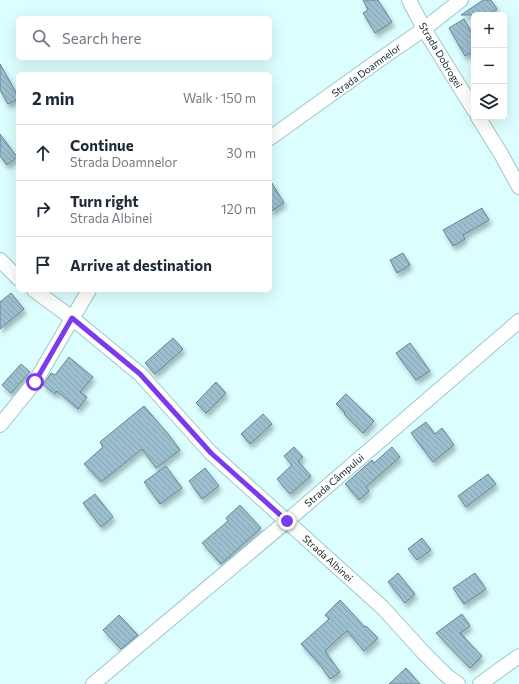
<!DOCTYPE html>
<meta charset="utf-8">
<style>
:root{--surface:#fff;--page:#f6f6f7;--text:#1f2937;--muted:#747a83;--line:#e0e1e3}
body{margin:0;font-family:Commissioner,sans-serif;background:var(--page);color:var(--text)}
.controls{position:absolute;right:12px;top:12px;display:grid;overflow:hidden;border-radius:6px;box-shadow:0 4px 16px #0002}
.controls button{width:36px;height:36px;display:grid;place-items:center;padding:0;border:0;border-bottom:1px solid var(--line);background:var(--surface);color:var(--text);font:20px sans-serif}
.stop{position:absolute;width:12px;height:12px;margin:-9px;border:3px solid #7c3aed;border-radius:50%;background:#fff}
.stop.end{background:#7c3aed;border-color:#fff;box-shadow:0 1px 4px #0008}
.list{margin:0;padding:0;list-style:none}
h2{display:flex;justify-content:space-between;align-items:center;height:52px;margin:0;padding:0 16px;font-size:17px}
h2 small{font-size:13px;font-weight:400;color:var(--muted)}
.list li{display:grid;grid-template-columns:26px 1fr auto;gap:12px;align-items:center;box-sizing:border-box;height:56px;padding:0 16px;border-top:1px solid var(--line)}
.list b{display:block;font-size:15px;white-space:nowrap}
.list p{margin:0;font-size:13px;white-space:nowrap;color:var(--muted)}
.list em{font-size:13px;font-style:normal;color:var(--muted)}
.icon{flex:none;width:22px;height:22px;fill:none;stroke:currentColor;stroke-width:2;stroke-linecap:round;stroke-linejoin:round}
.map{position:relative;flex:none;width:519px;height:684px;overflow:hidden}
.search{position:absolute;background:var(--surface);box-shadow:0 4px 16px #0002;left:16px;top:16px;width:256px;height:44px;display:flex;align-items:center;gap:10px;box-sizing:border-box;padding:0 14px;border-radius:6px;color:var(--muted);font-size:15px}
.panel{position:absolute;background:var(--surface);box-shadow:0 4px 16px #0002;left:16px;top:72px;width:256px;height:220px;border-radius:6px}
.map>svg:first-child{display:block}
</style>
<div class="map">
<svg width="519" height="684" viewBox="0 0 519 684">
<defs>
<pattern id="building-back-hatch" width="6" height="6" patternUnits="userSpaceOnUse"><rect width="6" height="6" fill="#9cbfd0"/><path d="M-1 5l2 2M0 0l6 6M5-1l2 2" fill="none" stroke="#86a4b2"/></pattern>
<filter id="shadow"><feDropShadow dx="2.5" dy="4.5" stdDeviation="2" flood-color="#0004"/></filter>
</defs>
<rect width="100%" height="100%" fill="#dcfeff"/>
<g fill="url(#building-back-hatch)" stroke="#648695" filter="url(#shadow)">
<path d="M 363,0 L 378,0 L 392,22 L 375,33 L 363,13 L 368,10 Z"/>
<path d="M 483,0 L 491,0 L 497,9 L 488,15 L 461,15 Z"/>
<path d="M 464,19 L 474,36 L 474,51 L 465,56 L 449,28 Z"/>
<path d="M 0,64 L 18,96 L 18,99 L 8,104 L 0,90 Z"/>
<path d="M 0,134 L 17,157 L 7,165 L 0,156 Z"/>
<path d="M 270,180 L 284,203 L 270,212 Z"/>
<path d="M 482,208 L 489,220 L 463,235 L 465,239 L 453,246 L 443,230 Z"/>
<path d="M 403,253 L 410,265 L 397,273 L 390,260 Z"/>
<path d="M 11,293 L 24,309 L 0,329 L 0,302 Z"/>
<path d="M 173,338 L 183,349 L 155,374 L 145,363 Z"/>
<path d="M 410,343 L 430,371 L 416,380 L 396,353 Z"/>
<path d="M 69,357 L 93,377 L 80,392 L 87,397 L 78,409 L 57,391 L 55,394 L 43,385 L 51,373 L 55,375 Z"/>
<path d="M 21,364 L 30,372 L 11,393 L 2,385 Z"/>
<path d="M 216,382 L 226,393 L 206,413 L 196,403 Z"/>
<path d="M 346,394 L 374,421 L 363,433 L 344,414 L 345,413 L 336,404 Z"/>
<path d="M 144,406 L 169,435 L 180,450 L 156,468 L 142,449 L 101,482 L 84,464 L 103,447 L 100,442 Z"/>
<path d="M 263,414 L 272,424 L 250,444 L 241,434 Z"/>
<path d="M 426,422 L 435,434 L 442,428 L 454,445 L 433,462 L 411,433 Z"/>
<path d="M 294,447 L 303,457 L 298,461 L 311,476 L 290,494 L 277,479 L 292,465 L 284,456 Z"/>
<path d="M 392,447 L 400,457 L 366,487 L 369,491 L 359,500 L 345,484 L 372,460 L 374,463 Z"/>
<path d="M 166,466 L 182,488 L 160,504 L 144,482 Z"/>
<path d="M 205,468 L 219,486 L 202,499 L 189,481 Z"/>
<path d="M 488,474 L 496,484 L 466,507 L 458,496 Z"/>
<path d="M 95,494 L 113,517 L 101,527 L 83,503 Z"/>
<path d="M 240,505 L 261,528 L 221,564 L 202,543 L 228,521 L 226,518 Z"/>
<path d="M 422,538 L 431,550 L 417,560 L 408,549 Z"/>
<path d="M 398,573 L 415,594 L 405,603 L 388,582 Z"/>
<path d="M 475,573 L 486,589 L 464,604 L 453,588 Z"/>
<path d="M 340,600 L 365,627 L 366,626 L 378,638 L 364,651 L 347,631 L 343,634 L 325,651 L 340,672 L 330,679 L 321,666 L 301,644 L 329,619 L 325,615 Z"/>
<path d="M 462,614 L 470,626 L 460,633 L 482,656 L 470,668 L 436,633 Z"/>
<path d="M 119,615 L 138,635 L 121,649 L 103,630 Z"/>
<path d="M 406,668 L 420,684 L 389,684 Z"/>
</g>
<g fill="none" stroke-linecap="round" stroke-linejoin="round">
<defs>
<g id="street">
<path d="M 409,0 L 424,29 L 474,110"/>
<path d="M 478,117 L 501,154 L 519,187"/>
<path d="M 270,138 L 379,60 L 424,29 L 461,0"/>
<path d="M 0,260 L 18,278"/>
<path d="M 34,290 L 72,318 L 140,374 L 211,453 L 383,608 L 422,651 L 447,676 L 458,684"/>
<path d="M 0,425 L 35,382 L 89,290"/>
<path d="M 93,684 L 287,521 L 519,321"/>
<path d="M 480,684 L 519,656"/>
</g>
</defs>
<use href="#street" stroke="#9dc7c8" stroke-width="16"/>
<use href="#street" stroke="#fff" stroke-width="14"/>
</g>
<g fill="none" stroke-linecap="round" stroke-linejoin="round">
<path stroke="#7c3aed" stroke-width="5" d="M 35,382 L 72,318 L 140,374 L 211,453 L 287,521"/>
</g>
<g text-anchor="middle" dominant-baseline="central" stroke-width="3" stroke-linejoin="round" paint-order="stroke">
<g font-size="10" fill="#142424" stroke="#fff">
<text transform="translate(441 55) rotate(59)">Strada Dobrogei</text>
<text transform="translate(366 70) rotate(-36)">Strada Doamnelor</text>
<text transform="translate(334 480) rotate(-41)">Strada Câmpului</text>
<text transform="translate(328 558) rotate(42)">Strada Albinei</text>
</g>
</g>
</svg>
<div class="controls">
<button>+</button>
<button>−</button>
<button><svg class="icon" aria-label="layers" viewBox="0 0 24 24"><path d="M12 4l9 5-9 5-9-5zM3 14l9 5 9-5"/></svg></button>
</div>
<div class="stop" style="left:35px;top:382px"></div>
<div class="stop end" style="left:287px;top:521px"></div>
<div class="search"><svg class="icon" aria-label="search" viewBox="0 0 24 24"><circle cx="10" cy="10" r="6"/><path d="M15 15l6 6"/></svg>Search here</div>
<section class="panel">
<h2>2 min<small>Walk · 150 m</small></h2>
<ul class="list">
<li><svg class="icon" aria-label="ahead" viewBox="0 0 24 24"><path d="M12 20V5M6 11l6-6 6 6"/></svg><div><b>Continue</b><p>Strada Doamnelor</p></div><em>30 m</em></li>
<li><svg class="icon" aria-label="right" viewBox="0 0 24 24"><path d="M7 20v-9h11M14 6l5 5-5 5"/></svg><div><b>Turn right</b><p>Strada Albinei</p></div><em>120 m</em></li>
<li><svg class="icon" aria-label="arrive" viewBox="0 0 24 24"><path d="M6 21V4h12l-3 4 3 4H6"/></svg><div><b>Arrive at destination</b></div></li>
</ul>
</section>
</div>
